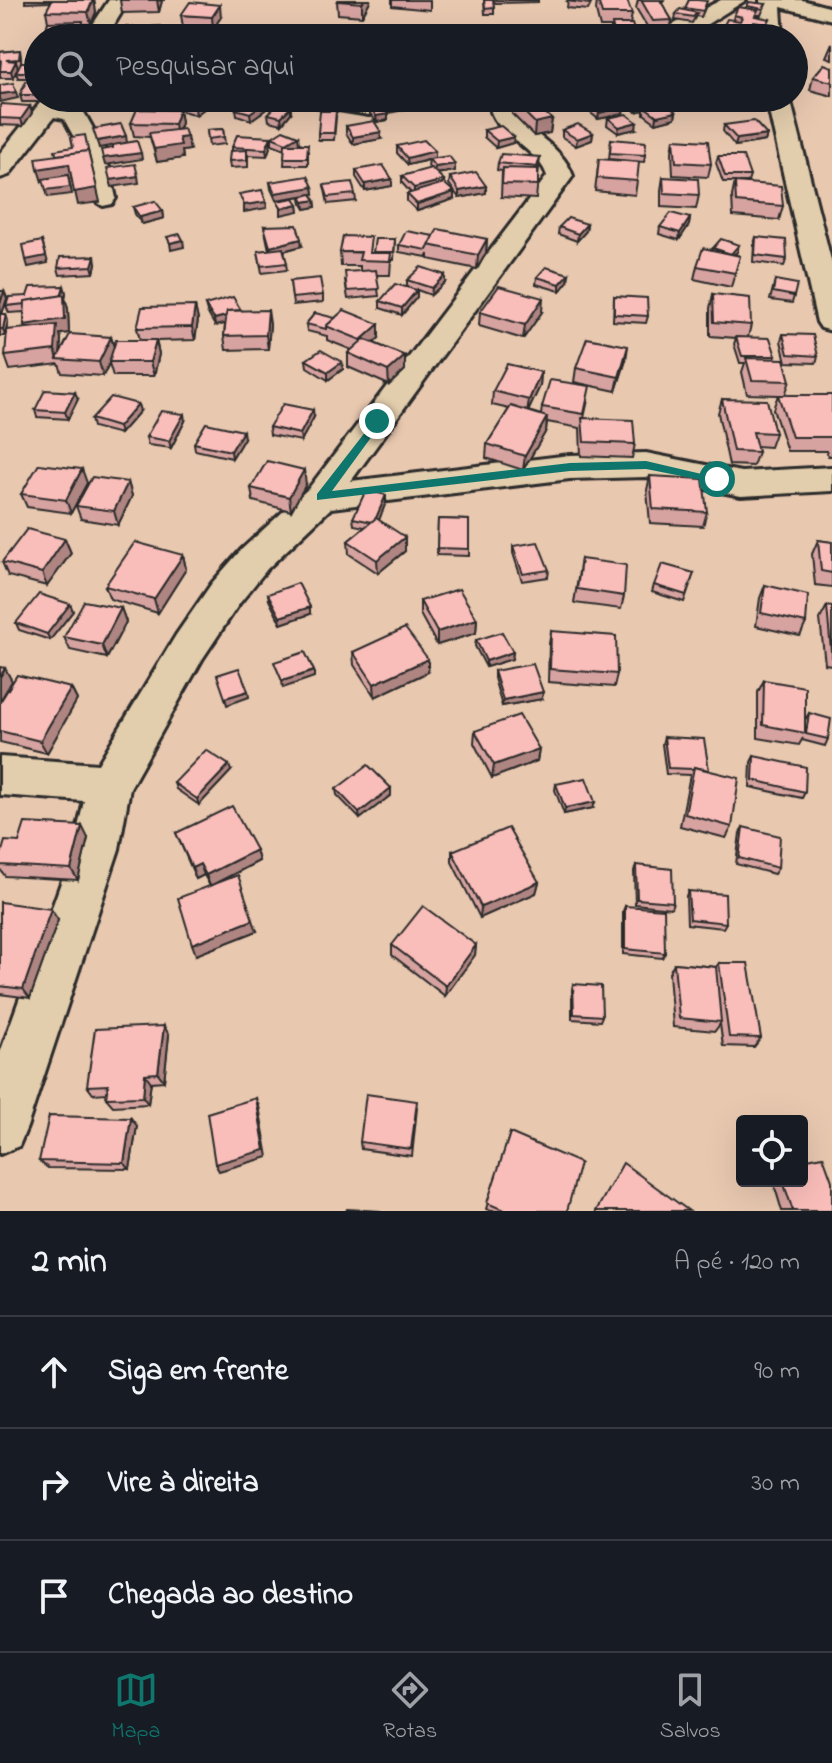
<!DOCTYPE html>
<html lang="pt">
<meta charset="utf-8">
<style>
:root{--surface:#171b24;--page:#242831;--text:#f1f3f6;--muted:#9ea1a6;--line:#363941;--accent:#0f766e}
body{margin:0;font-family:"Indie Flower",sans-serif;background:var(--page);color:var(--text)}
.controls{position:absolute;right:24px;bottom:24px;display:grid;overflow:hidden;border-radius:8px;box-shadow:0 8px 32px #0002}
.controls button{width:72px;height:72px;display:grid;place-items:center;padding:0;border:0;border-bottom:2px solid var(--line);background:var(--surface);color:var(--text);font:40px sans-serif}
.stop{position:absolute;width:24px;height:24px;margin:-18px;border:6px solid #0f766e;border-radius:50%;background:#fff}
.stop.end{background:#0f766e;border-color:#fff;box-shadow:0 2px 8px #0008}
.list{margin:0;padding:0;list-style:none}
h2{display:flex;justify-content:space-between;align-items:center;height:104px;margin:0;padding:0 32px;font-size:34px}
h2 small{font-size:26px;font-weight:400;color:var(--muted)}
.list li{display:grid;grid-template-columns:52px 1fr auto;gap:24px;align-items:center;box-sizing:border-box;height:112px;padding:0 32px;border-top:2px solid var(--line)}
.list b{display:block;font-size:30px;white-space:nowrap}
.list em{font-size:26px;font-style:normal;color:var(--muted)}
.icon{flex:none;width:44px;height:44px;fill:none;stroke:currentColor;stroke-width:2;stroke-linecap:round;stroke-linejoin:round}
.map{position:relative;flex:none;width:832px;height:1211px;overflow:hidden}
.search{position:absolute;background:var(--surface);box-shadow:0 8px 32px #0002;left:24px;right:24px;top:24px;height:88px;display:flex;align-items:center;gap:20px;box-sizing:border-box;padding:0 28px;border-radius:44px;color:var(--muted);font-size:30px}
.sheet{height:440px;background:var(--surface)}
nav{display:flex;justify-content:space-around;align-items:center;box-sizing:border-box;height:112px;border-top:2px solid var(--line);background:var(--surface);font-size:22px;color:var(--muted)}
nav a{display:grid;justify-items:center;gap:4px}
nav .on{color:var(--accent)}
.map>svg:first-child{display:block}
</style>
<div class="map">
<svg width="832" height="1211" viewBox="0 0 832 1211">
<rect width="100%" height="100%" fill="#e9c8b0"/>
<filter id="ink" filterUnits="userSpaceOnUse"><feTurbulence type="fractalNoise" baseFrequency=".0125" numOctaves="2"/><feDisplacementMap in="SourceGraphic" scale="16" xChannelSelector="R" yChannelSelector="G"/><feConvolveMatrix kernelMatrix="1 2 1 2 8 2 1 2 1" color-interpolation-filters="sRGB"/></filter>
<g filter="url(#ink)">
<g fill="none" stroke-linecap="round" stroke-linejoin="round">
<defs>
<g id="minor">
<path d="M 109,0 L 129,0 L 106,38 L 84,38 Z"/>
<path d="M 721,0 L 746,0 L 685,38 L 647,38 Z"/>
<path d="M 760,0 L 802,0 L 832,8 L 832,20 L 781,7 L 783,38 L 761,38 Z"/>
<path d="M 44,98 L 68,98 L 63,104 L 81,109 L 85,114 L 105,150 L 116,198 L 112,204 L 103,206 L 90,198 L 81,150 L 64,119 L 54,117 L 9,175 L 0,178 L 0,153 Z"/>
<path d="M 296,98 L 369,101 L 431,98 L 427,103 L 369,115 L 308,105 Z"/>
<path d="M 490,98 L 515,98 L 512,102 C 524,134 562,143 573,176 L 351,481 L 570,455 L 646,453 L 741,472 L 832,467 L 832,491 L 741,496 L 646,477 L 570,479 L 331,508 L 267,569 L 239,604 L 203,658 L 130,788 L 119,849 L 27,1127 L 19,1146 L 0,1154 L 0,1053 L 73,849 L 84,801 L 0,795 L 0,757 L 98,764 L 176,635 L 212,583 L 241,550 L 309,488 L 547,176 C 539,147 484,131 490,98 Z"/>
<path d="M 766,98 L 790,98 L 832,264 L 832,331 L 821,328 L 817,322 Z"/>
</g>
</defs>
<use href="#minor" stroke="#2b2b2b" stroke-width="6"/>
<use href="#minor" fill="#e2cdac" fill-rule="evenodd"/>
</g>
<g fill="#d7a3a0" stroke="#2b2b2b" stroke-width="2">
<path d="M 25,0 L 51,0 L 50,2 L 25,3 Z"/>
<path d="M 94,0 L 96,12 L 91,24 L 84,24 L 85,28 L 83,35 L 48,36 L 46,30 L 48,22 L 46,11 Z"/>
<path d="M 120,0 L 165,0 L 162,0 L 159,12 L 122,13 Z"/>
<path d="M 392,0 L 430,0 L 430,10 L 392,6 Z"/>
<path d="M 484,0 L 494,7 L 494,14 L 485,14 Z"/>
<path d="M 494,0 L 538,0 L 538,2 L 495,3 Z"/>
<path d="M 568,0 L 593,0 L 588,10 L 567,8 Z"/>
<path d="M 597,0 L 632,14 L 630,24 L 635,33 L 634,38 L 613,38 L 611,31 L 611,27 L 600,27 L 596,11 Z"/>
<path d="M 638,0 L 664,0 L 663,2 L 661,2 L 672,20 L 670,32 L 651,33 L 636,8 Z"/>
<path d="M 689,0 L 705,8 L 701,17 L 696,16 L 692,23 L 675,20 L 676,14 L 685,10 Z"/>
<path d="M 337,1 L 370,1 L 362,16 L 338,14 Z"/>
<path d="M 766,4 L 761,15 L 757,15 L 756,17 L 768,25 L 766,31 L 753,29 L 750,36 L 723,31 L 724,25 L 733,20 L 734,15 L 746,8 L 747,6 Z"/>
<path d="M 181,15 L 221,17 L 213,29 L 183,27 Z"/>
<path d="M 161,26 L 163,38 L 141,38 L 141,34 L 139,38 L 123,38 L 122,32 L 140,28 Z"/>
<path d="M 388,26 L 387,38 L 364,38 L 364,34 Z"/>
<path d="M 832,43 L 832,59 L 826,57 Z"/>
<path d="M 20,50 L 21,57 L 21,62 L 38,71 L 38,98 L 48,98 L 46,102 L 22,102 L 20,95 L 36,81 L 35,78 L 18,78 L 16,72 L 13,78 L 0,78 L 0,52 Z"/>
<path d="M 832,67 L 832,96 L 810,90 L 813,77 Z"/>
<path d="M 73,98 L 104,98 L 102,105 L 74,105 Z"/>
<path d="M 184,98 L 217,98 L 217,99 L 196,115 L 179,110 L 181,123 L 179,129 L 190,150 L 182,151 L 183,158 L 157,162 L 150,137 L 134,136 L 131,123 L 174,109 L 173,102 Z"/>
<path d="M 629,98 L 674,98 L 673,103 L 667,105 L 676,112 L 675,118 L 656,123 L 644,114 L 644,110 L 636,112 L 628,104 Z"/>
<path d="M 513,101 L 547,115 L 552,119 L 550,133 L 534,136 L 512,114 Z"/>
<path d="M 587,102 L 624,107 L 623,114 L 598,119 L 586,109 Z"/>
<path d="M 30,106 L 32,113 L 23,126 L 0,125 L 0,107 Z"/>
<path d="M 370,107 L 388,114 L 388,120 L 377,122 L 370,114 Z"/>
<path d="M 236,109 L 265,110 L 251,120 L 237,115 Z"/>
<path d="M 291,113 L 282,124 L 269,121 L 268,114 Z"/>
<path d="M 336,117 L 334,140 L 318,140 L 318,133 Z"/>
<path d="M 608,118 L 636,129 L 618,133 L 607,125 Z"/>
<path d="M 724,125 L 767,135 L 765,141 L 735,146 L 723,131 Z"/>
<path d="M 346,126 L 381,139 L 353,144 L 346,133 Z"/>
<path d="M 223,129 L 225,144 L 209,146 L 207,130 Z"/>
<path d="M 484,130 L 514,137 L 513,143 L 496,148 L 484,137 Z"/>
<path d="M 562,130 L 593,133 L 592,140 L 576,146 L 562,137 Z"/>
<path d="M 272,137 L 299,143 L 296,144 L 308,151 L 308,165 L 284,165 L 285,149 L 272,144 Z"/>
<path d="M 611,139 L 645,155 L 644,162 L 609,159 Z"/>
<path d="M 674,139 L 711,164 L 708,177 L 673,175 L 672,152 Z"/>
<path d="M 271,144 L 267,156 L 248,155 L 248,167 L 230,168 L 229,161 L 232,151 L 232,147 Z"/>
<path d="M 397,146 L 435,151 L 435,158 L 455,164 L 455,171 L 437,174 L 454,199 L 417,211 L 407,201 L 407,194 L 411,193 L 402,183 L 402,176 L 430,169 L 428,166 L 429,160 L 408,165 L 397,153 Z"/>
<path d="M 718,156 L 750,176 L 748,182 L 739,182 L 783,206 L 779,220 L 733,216 L 732,196 L 735,182 L 723,182 L 716,163 Z"/>
<path d="M 540,157 L 536,199 L 501,197 L 502,171 L 497,170 L 498,163 Z"/>
<path d="M 599,159 L 637,181 L 635,195 L 595,191 Z"/>
<path d="M 356,170 L 392,179 L 392,186 L 365,191 L 356,177 Z"/>
<path d="M 450,177 L 486,186 L 486,193 L 459,198 L 449,184 Z"/>
<path d="M 663,177 L 699,195 L 696,209 L 661,207 L 661,190 Z"/>
<path d="M 270,182 L 313,187 L 314,194 L 311,194 L 315,200 L 316,207 L 305,209 L 302,204 L 301,197 L 310,195 L 276,200 L 271,189 Z"/>
<path d="M 324,185 L 355,194 L 356,201 L 328,204 Z"/>
<path d="M 133,207 L 163,211 L 164,218 L 142,224 L 135,214 Z"/>
<path d="M 690,218 L 689,225 L 679,240 L 659,234 L 660,227 Z"/>
<path d="M 587,224 L 586,231 L 577,241 L 558,234 L 559,227 Z"/>
<path d="M 264,226 L 302,246 L 284,251 L 287,270 L 262,273 L 258,251 L 269,250 Z"/>
<path d="M 434,236 L 487,239 L 486,253 L 477,269 L 428,259 L 428,254 L 427,257 L 399,252 L 399,245 Z"/>
<path d="M 756,237 L 787,259 L 784,266 L 753,262 L 754,244 Z"/>
<path d="M 395,239 L 394,260 L 391,260 L 390,275 L 376,275 L 379,296 L 348,299 L 345,280 L 360,271 L 360,266 L 341,266 L 340,252 L 373,253 Z"/>
<path d="M 739,245 L 737,252 L 734,254 L 740,256 L 731,287 L 694,279 L 697,266 L 713,248 Z"/>
<path d="M 96,263 L 94,273 L 60,275 L 58,268 Z"/>
<path d="M 537,277 L 568,281 L 560,291 L 536,284 Z"/>
<path d="M 407,280 L 445,282 L 431,295 L 417,290 L 417,297 L 402,315 L 380,308 L 380,301 L 407,287 Z"/>
<path d="M 775,280 L 794,296 L 792,303 L 770,300 Z"/>
<path d="M 290,281 L 323,295 L 323,302 L 293,305 Z"/>
<path d="M 64,286 L 66,293 L 65,298 L 68,309 L 69,333 L 60,334 L 61,339 L 60,353 L 111,337 L 114,346 L 140,340 L 137,328 L 195,306 L 198,320 L 195,340 L 156,341 L 159,354 L 154,376 L 113,376 L 109,363 L 103,376 L 62,373 L 59,364 L 10,370 L 5,356 L 25,328 L 24,312 L 9,313 L 6,306 L 27,296 Z"/>
<path d="M 0,291 L 4,291 L 7,298 L 2,314 L 8,321 L 5,336 L 0,336 Z"/>
<path d="M 713,294 L 751,325 L 748,337 L 776,356 L 775,358 L 790,381 L 785,395 L 832,395 L 832,456 L 828,456 L 826,451 L 787,451 L 773,409 L 778,395 L 747,394 L 742,372 L 745,363 L 740,363 L 734,344 L 736,338 L 710,336 L 710,308 Z"/>
<path d="M 614,296 L 648,316 L 646,323 L 613,321 Z"/>
<path d="M 205,305 L 241,310 L 270,324 L 268,349 L 226,350 L 224,336 L 225,324 L 215,326 L 207,312 Z"/>
<path d="M 480,312 L 542,312 L 523,339 L 479,326 Z"/>
<path d="M 315,313 L 379,338 L 374,343 L 405,356 L 405,370 L 389,385 L 348,367 L 348,353 L 352,350 L 327,340 L 327,336 L 307,331 L 306,324 Z"/>
<path d="M 783,334 L 818,356 L 816,363 L 786,362 L 781,341 Z"/>
<path d="M 306,360 L 342,362 L 343,369 L 328,380 L 307,367 Z"/>
<path d="M 626,360 L 616,391 L 574,382 L 576,368 Z"/>
<path d="M 541,372 L 540,386 L 528,411 L 541,415 L 542,407 L 588,400 L 584,418 L 635,444 L 632,458 L 581,456 L 580,428 L 547,422 L 546,431 L 523,470 L 486,458 L 487,444 L 509,409 L 492,405 L 493,391 Z"/>
<path d="M 78,399 L 68,419 L 37,417 L 35,410 Z"/>
<path d="M 722,399 L 775,433 L 770,447 L 756,446 L 758,452 L 753,466 L 729,465 L 718,413 Z"/>
<path d="M 140,411 L 120,434 L 93,427 L 91,419 Z"/>
<path d="M 314,417 L 301,441 L 270,435 L 269,427 Z"/>
<path d="M 185,421 L 171,448 L 148,445 L 146,437 Z"/>
<path d="M 244,438 L 232,458 L 195,450 L 194,443 Z"/>
<path d="M 650,476 L 707,512 L 703,526 L 650,523 L 647,490 Z"/>
<path d="M 128,482 L 132,496 L 118,525 L 81,519 L 76,506 Z"/>
<path d="M 87,483 L 71,513 L 27,507 L 21,494 Z"/>
<path d="M 306,484 L 291,511 L 253,501 L 251,488 Z"/>
<path d="M 386,502 L 379,520 L 405,551 L 378,573 L 349,554 L 348,541 L 365,527 L 354,525 L 353,518 Z"/>
<path d="M 438,519 L 469,520 L 469,556 L 437,555 Z"/>
<path d="M 65,539 L 71,553 L 47,586 L 8,576 L 2,562 Z"/>
<path d="M 818,540 L 832,542 L 832,587 L 815,585 L 812,554 Z"/>
<path d="M 513,546 L 549,570 L 548,577 L 522,581 L 513,553 Z"/>
<path d="M 183,555 L 186,569 L 158,613 L 110,599 L 105,586 Z"/>
<path d="M 581,559 L 624,596 L 621,609 L 574,603 Z"/>
<path d="M 694,573 L 684,602 L 652,592 L 654,585 Z"/>
<path d="M 765,585 L 806,623 L 800,636 L 756,626 L 760,598 Z"/>
<path d="M 268,594 L 310,614 L 281,624 L 269,600 Z"/>
<path d="M 420,601 L 477,619 L 476,633 L 437,645 L 420,614 Z"/>
<path d="M 70,604 L 73,611 L 50,640 L 19,630 L 16,623 Z"/>
<path d="M 827,606 L 832,607 L 832,665 L 825,664 L 820,619 Z"/>
<path d="M 121,608 L 126,622 L 107,658 L 70,650 L 64,637 Z"/>
<path d="M 551,631 L 617,674 L 614,687 L 548,682 L 549,644 Z"/>
<path d="M 476,640 L 513,652 L 512,659 L 486,667 L 475,646 Z"/>
<path d="M 353,652 L 428,672 L 375,697 L 354,665 Z"/>
<path d="M 494,671 L 542,699 L 502,706 L 494,678 Z"/>
<path d="M 764,680 L 805,720 L 809,713 L 828,739 L 825,746 L 802,740 L 803,738 L 799,745 L 758,738 L 758,692 Z"/>
<path d="M 71,688 L 77,700 L 47,753 L 0,742 L 0,702 Z"/>
<path d="M 475,731 L 539,749 L 537,761 L 492,778 L 474,743 Z"/>
<path d="M 664,737 L 709,770 L 732,827 L 726,838 L 680,826 L 690,775 L 666,774 L 662,744 Z"/>
<path d="M 754,756 L 805,792 L 802,798 L 750,787 L 751,762 Z"/>
<path d="M 231,771 L 199,805 L 176,789 L 174,783 Z"/>
<path d="M 556,784 L 593,808 L 564,814 L 555,790 Z"/>
<path d="M 391,788 L 391,795 L 360,819 L 337,795 L 336,789 Z"/>
<path d="M 743,827 L 778,868 L 774,874 L 736,864 L 740,833 Z"/>
<path d="M 176,833 L 256,850 L 259,861 L 213,885 L 257,931 L 196,955 L 210,886 L 204,875 L 196,879 Z"/>
<path d="M 88,838 L 78,880 L 5,876 L 0,869 L 0,858 L 19,842 Z"/>
<path d="M 452,851 L 539,882 L 536,893 L 480,918 L 452,862 Z"/>
<path d="M 636,865 L 673,902 L 671,908 L 635,904 L 634,871 Z"/>
<path d="M 688,891 L 726,923 L 723,928 L 687,924 L 686,896 Z"/>
<path d="M 0,902 L 58,920 L 30,998 L 0,994 Z"/>
<path d="M 625,906 L 665,953 L 662,958 L 623,954 L 623,911 Z"/>
<path d="M 392,945 L 476,945 L 475,955 L 445,996 L 392,955 Z"/>
<path d="M 674,963 L 716,967 L 719,963 L 761,1038 L 754,1047 L 723,1046 L 720,1024 L 715,1031 L 673,1027 L 669,973 Z"/>
<path d="M 573,984 L 602,1016 L 600,1021 L 572,1019 L 572,989 Z"/>
<path d="M 169,1035 L 164,1081 L 151,1082 L 148,1104 L 113,1106 L 106,1098 L 107,1093 L 93,1094 L 87,1086 Z"/>
<path d="M 417,1108 L 412,1156 L 361,1149 L 360,1142 Z"/>
<path d="M 137,1126 L 130,1169 L 48,1168 L 39,1161 Z"/>
<path d="M 510,1133 L 567,1211 L 491,1211 L 486,1209 Z"/>
<path d="M 773,1181 L 802,1181 L 832,1211 L 782,1211 Z"/>
</g>
<g fill="#af8582" stroke="#2b2b2b" stroke-width="2">
<path d="M 94,0 L 96,12 L 91,24 L 88,12 Z"/>
<path d="M 157,0 L 162,1 L 159,12 Z"/>
<path d="M 364,0 L 370,0 L 370,1 L 362,16 L 362,3 Z"/>
<path d="M 220,5 L 221,17 L 213,29 L 212,17 Z"/>
<path d="M 16,61 L 18,68 L 13,78 L 11,71 Z"/>
<path d="M 37,62 L 38,71 L 34,78 L 33,72 Z"/>
<path d="M 16,92 L 18,98 L 0,102 L 0,94 Z"/>
<path d="M 209,98 L 217,98 L 217,99 L 196,115 L 195,108 Z"/>
<path d="M 574,98 L 593,98 L 574,102 Z"/>
<path d="M 643,98 L 674,98 L 673,103 L 648,109 L 645,107 L 644,110 L 636,112 L 638,99 Z"/>
<path d="M 264,103 L 265,110 L 251,120 L 250,113 Z"/>
<path d="M 30,106 L 32,113 L 23,126 L 21,119 Z"/>
<path d="M 291,107 L 291,113 L 282,124 L 281,117 Z"/>
<path d="M 624,107 L 623,114 L 598,119 L 599,113 Z"/>
<path d="M 179,110 L 181,123 L 176,137 L 174,124 Z"/>
<path d="M 548,110 L 547,120 L 552,119 L 550,133 L 534,136 L 535,123 L 543,111 Z"/>
<path d="M 676,112 L 675,118 L 656,123 L 657,116 Z"/>
<path d="M 388,114 L 388,120 L 377,122 L 376,116 Z"/>
<path d="M 637,122 L 636,129 L 618,133 L 619,127 Z"/>
<path d="M 381,132 L 381,139 L 353,144 L 353,137 Z"/>
<path d="M 593,133 L 592,140 L 576,146 L 577,139 Z"/>
<path d="M 767,135 L 765,141 L 735,146 L 737,139 Z"/>
<path d="M 126,136 L 127,143 L 99,148 L 97,141 Z"/>
<path d="M 298,136 L 299,143 L 287,150 L 286,143 Z"/>
<path d="M 187,137 L 190,150 L 182,151 L 183,158 L 157,162 L 154,149 L 179,138 Z"/>
<path d="M 271,137 L 271,144 L 267,156 L 266,149 Z"/>
<path d="M 514,137 L 513,143 L 496,148 L 497,141 Z"/>
<path d="M 88,151 L 100,202 L 78,205 L 72,178 L 69,179 L 72,194 L 48,197 L 46,190 L 68,179 L 42,182 L 38,169 Z"/>
<path d="M 435,151 L 435,158 L 408,165 L 407,158 Z"/>
<path d="M 141,153 L 142,159 L 105,165 L 103,158 Z"/>
<path d="M 455,164 L 455,171 L 434,174 L 435,167 Z"/>
<path d="M 138,176 L 139,183 L 112,187 L 110,180 Z"/>
<path d="M 392,179 L 392,186 L 365,191 L 365,184 Z"/>
<path d="M 444,180 L 444,187 L 414,195 L 414,188 Z"/>
<path d="M 486,186 L 486,193 L 459,198 L 459,191 Z"/>
<path d="M 313,187 L 314,194 L 276,200 L 275,193 Z"/>
<path d="M 454,192 L 454,199 L 417,211 L 417,204 Z"/>
<path d="M 315,200 L 316,207 L 305,209 L 304,202 Z"/>
<path d="M 266,202 L 267,208 L 244,212 L 244,205 Z"/>
<path d="M 298,204 L 299,211 L 281,215 L 281,208 Z"/>
<path d="M 163,211 L 164,218 L 142,224 L 140,217 Z"/>
<path d="M 690,218 L 689,225 L 679,240 L 680,233 Z"/>
<path d="M 587,224 L 586,231 L 577,241 L 578,234 Z"/>
<path d="M 301,239 L 302,246 L 271,254 L 270,247 Z"/>
<path d="M 487,239 L 486,253 L 477,269 L 478,255 Z"/>
<path d="M 183,240 L 184,247 L 171,250 L 170,243 Z"/>
<path d="M 42,241 L 48,263 L 28,267 L 26,260 Z"/>
<path d="M 95,256 L 96,263 L 94,273 L 92,266 Z"/>
<path d="M 569,274 L 568,281 L 560,291 L 560,284 Z"/>
<path d="M 445,275 L 445,282 L 431,295 L 432,288 Z"/>
<path d="M 64,286 L 66,293 L 65,298 L 68,309 L 69,333 L 60,334 L 61,339 L 60,359 L 58,359 L 55,350 L 29,339 L 24,325 L 60,301 Z"/>
<path d="M 417,290 L 417,297 L 402,315 L 402,308 Z"/>
<path d="M 4,291 L 7,298 L 1,317 L 0,304 Z"/>
<path d="M 543,298 L 542,312 L 523,339 L 525,325 Z"/>
<path d="M 195,306 L 198,320 L 195,340 L 192,327 Z"/>
<path d="M 268,310 L 270,324 L 268,349 L 266,335 Z"/>
<path d="M 242,312 L 243,319 L 215,326 L 214,319 Z"/>
<path d="M 6,314 L 8,321 L 5,336 L 3,329 Z"/>
<path d="M 379,324 L 379,338 L 362,354 L 361,340 Z"/>
<path d="M 111,337 L 115,351 L 103,376 L 99,362 Z"/>
<path d="M 156,340 L 159,354 L 154,376 L 150,362 Z"/>
<path d="M 628,346 L 626,360 L 616,391 L 619,377 Z"/>
<path d="M 405,356 L 405,370 L 389,385 L 388,371 Z"/>
<path d="M 342,362 L 343,369 L 328,380 L 328,372 Z"/>
<path d="M 541,372 L 540,386 L 527,414 L 529,400 Z"/>
<path d="M 75,392 L 78,399 L 68,419 L 65,412 Z"/>
<path d="M 138,404 L 140,411 L 120,434 L 118,427 Z"/>
<path d="M 313,410 L 314,417 L 301,441 L 300,434 Z"/>
<path d="M 184,414 L 185,421 L 171,448 L 169,441 Z"/>
<path d="M 547,417 L 546,431 L 523,470 L 525,456 Z"/>
<path d="M 243,431 L 244,438 L 232,458 L 231,451 Z"/>
<path d="M 82,469 L 87,483 L 71,513 L 66,500 Z"/>
<path d="M 304,470 L 306,484 L 291,511 L 289,497 Z"/>
<path d="M 128,482 L 132,496 L 118,525 L 114,511 Z"/>
<path d="M 386,495 L 386,502 L 375,530 L 374,522 Z"/>
<path d="M 405,537 L 405,551 L 378,573 L 377,560 Z"/>
<path d="M 65,539 L 71,553 L 47,586 L 42,573 Z"/>
<path d="M 183,555 L 186,569 L 158,613 L 154,599 Z"/>
<path d="M 70,604 L 73,611 L 50,640 L 47,634 Z"/>
<path d="M 310,607 L 310,614 L 281,624 L 280,617 Z"/>
<path d="M 121,608 L 126,622 L 107,658 L 102,645 Z"/>
<path d="M 477,619 L 476,633 L 437,645 L 437,632 Z"/>
<path d="M 513,652 L 512,659 L 486,667 L 486,661 Z"/>
<path d="M 428,659 L 428,672 L 375,697 L 374,684 Z"/>
<path d="M 5,668 L 12,681 L 0,701 L 0,677 Z"/>
<path d="M 314,671 L 314,677 L 283,688 L 282,681 Z"/>
<path d="M 71,688 L 77,700 L 47,753 L 40,741 Z"/>
<path d="M 248,691 L 249,697 L 227,705 L 225,698 Z"/>
<path d="M 543,692 L 542,699 L 502,706 L 503,700 Z"/>
<path d="M 539,749 L 537,761 L 492,778 L 494,765 Z"/>
<path d="M 229,765 L 231,771 L 199,805 L 197,799 Z"/>
<path d="M 391,788 L 391,795 L 360,819 L 359,813 Z"/>
<path d="M 595,802 L 593,808 L 564,814 L 565,808 Z"/>
<path d="M 82,826 L 88,838 L 78,880 L 71,869 Z"/>
<path d="M 256,850 L 259,861 L 210,886 L 206,875 Z"/>
<path d="M 200,864 L 204,875 L 196,879 L 192,868 Z"/>
<path d="M 539,882 L 536,893 L 480,918 L 481,907 Z"/>
<path d="M 51,909 L 58,920 L 30,998 L 23,989 Z"/>
<path d="M 253,920 L 257,931 L 196,955 L 192,944 Z"/>
<path d="M 476,945 L 475,955 L 445,996 L 446,986 Z"/>
<path d="M 164,1026 L 169,1035 L 164,1081 L 158,1073 Z"/>
<path d="M 145,1074 L 151,1082 L 148,1104 L 143,1097 Z"/>
<path d="M 256,1098 L 259,1106 L 268,1157 L 219,1171 L 215,1164 Z"/>
<path d="M 131,1118 L 137,1126 L 130,1169 L 124,1163 Z"/>
</g>
<g fill="#fabeba" stroke="#2b2b2b" stroke-width="2">
<path d="M 52,0 L 93,0 L 88,12 L 46,11 Z"/>
<path d="M 338,0 L 364,0 L 362,3 L 337,1 Z"/>
<path d="M 484,0 L 493,0 L 494,7 L 485,8 Z"/>
<path d="M 568,0 L 591,0 L 589,4 L 567,1 Z"/>
<path d="M 598,0 L 627,0 L 632,14 L 602,14 Z"/>
<path d="M 641,0 L 660,0 L 672,20 L 653,21 Z"/>
<path d="M 689,0 L 697,0 L 707,1 L 703,11 L 685,8 Z"/>
<path d="M 190,2 L 220,5 L 212,17 L 181,15 Z"/>
<path d="M 749,2 L 766,4 L 763,9 L 747,6 Z"/>
<path d="M 738,7 L 758,10 L 755,16 L 770,19 L 767,24 L 754,22 L 752,29 L 724,25 L 727,19 L 740,21 L 742,17 L 734,15 Z"/>
<path d="M 680,9 L 697,13 L 693,17 L 676,14 Z"/>
<path d="M 83,21 L 82,29 L 46,30 L 48,22 Z"/>
<path d="M 612,24 L 632,24 L 635,33 L 614,33 Z"/>
<path d="M 161,26 L 163,36 L 141,38 L 140,28 Z"/>
<path d="M 367,26 L 388,26 L 386,35 L 364,34 Z"/>
<path d="M 124,27 L 140,27 L 137,32 L 122,32 Z"/>
<path d="M 288,27 L 320,31 L 314,38 L 280,38 Z"/>
<path d="M 423,29 L 427,37 L 402,38 L 399,30 Z"/>
<path d="M 526,29 L 536,37 L 530,38 L 513,38 L 507,33 Z"/>
<path d="M 477,33 L 484,38 L 457,38 Z"/>
<rect x="340" y="35" width="13" height="3"/>
<path d="M 714,35 L 726,38 L 709,38 Z"/>
<path d="M 20,50 L 19,59 L 6,60 L 16,61 L 11,71 L 0,71 L 1,60 L 0,60 L 0,52 Z"/>
<path d="M 21,62 L 37,62 L 33,72 L 16,72 Z"/>
<path d="M 824,64 L 832,67 L 832,82 L 813,77 Z"/>
<path d="M 26,81 L 38,81 L 38,95 L 20,95 Z"/>
<path d="M 13,83 L 16,92 L 0,94 L 0,85 Z"/>
<path d="M 184,98 L 209,98 L 195,108 L 173,102 Z"/>
<path d="M 527,98 L 536,98 L 548,110 L 543,111 L 552,119 L 535,123 L 513,101 Z"/>
<path d="M 606,98 L 614,98 L 624,107 L 599,113 L 587,102 Z"/>
<path d="M 250,99 L 264,103 L 250,113 L 236,109 Z"/>
<path d="M 664,102 L 676,112 L 657,116 L 645,107 Z"/>
<path d="M 2,104 L 30,106 L 21,119 L 0,118 L 0,107 Z"/>
<path d="M 278,104 L 291,107 L 281,117 L 268,114 Z"/>
<path d="M 381,105 L 388,114 L 376,116 L 370,107 Z"/>
<path d="M 137,109 L 179,110 L 174,124 L 131,123 Z"/>
<path d="M 320,111 L 336,111 L 334,133 L 318,133 Z"/>
<path d="M 626,114 L 637,122 L 619,127 L 608,118 Z"/>
<path d="M 374,121 L 381,132 L 353,137 L 346,126 Z"/>
<path d="M 754,121 L 767,135 L 737,139 L 724,125 Z"/>
<path d="M 121,124 L 126,136 L 97,141 L 93,129 Z"/>
<path d="M 578,124 L 593,133 L 577,139 L 562,130 Z"/>
<path d="M 501,126 L 514,137 L 497,141 L 484,130 Z"/>
<path d="M 184,129 L 187,137 L 179,138 L 181,145 L 154,149 L 149,133 Z"/>
<path d="M 223,129 L 224,137 L 208,139 L 207,130 Z"/>
<path d="M 283,130 L 298,136 L 286,143 L 272,137 Z"/>
<path d="M 85,135 L 89,155 L 88,151 L 56,155 L 55,150 L 73,147 L 71,137 Z"/>
<path d="M 237,135 L 271,137 L 266,149 L 232,147 Z"/>
<path d="M 611,139 L 646,142 L 645,155 L 610,153 Z"/>
<path d="M 674,139 L 708,141 L 711,164 L 676,162 Z"/>
<path d="M 424,140 L 435,151 L 407,158 L 397,146 Z"/>
<path d="M 137,141 L 141,153 L 103,158 L 101,150 L 113,148 L 113,145 Z"/>
<path d="M 285,144 L 308,144 L 307,158 L 284,158 Z"/>
<path d="M 247,150 L 247,160 L 229,161 L 230,151 Z"/>
<path d="M 88,151 L 97,188 L 74,192 L 69,164 L 38,169 L 36,158 Z"/>
<path d="M 501,154 L 540,157 L 537,167 L 498,163 Z"/>
<path d="M 449,156 L 455,164 L 435,167 L 429,159 Z"/>
<path d="M 718,156 L 743,156 L 750,176 L 725,176 Z"/>
<path d="M 599,159 L 639,162 L 637,181 L 597,178 Z"/>
<path d="M 135,164 L 138,176 L 110,180 L 107,168 Z"/>
<path d="M 383,165 L 392,179 L 365,184 L 356,170 Z"/>
<path d="M 431,168 L 444,180 L 414,188 L 402,176 Z"/>
<path d="M 503,168 L 538,169 L 538,185 L 502,184 Z"/>
<path d="M 476,172 L 486,186 L 459,191 L 450,177 Z"/>
<path d="M 68,175 L 70,187 L 46,190 L 43,179 Z"/>
<path d="M 308,176 L 313,187 L 275,193 L 270,182 Z"/>
<path d="M 663,177 L 698,179 L 699,195 L 664,193 Z"/>
<path d="M 352,182 L 355,194 L 328,197 L 324,185 Z"/>
<path d="M 735,182 L 781,186 L 783,206 L 736,202 Z"/>
<path d="M 444,183 L 454,192 L 417,204 L 407,194 Z"/>
<path d="M 262,190 L 266,202 L 244,205 L 239,194 Z"/>
<path d="M 311,194 L 315,200 L 304,202 L 301,197 Z"/>
<path d="M 294,198 L 298,204 L 281,208 L 277,201 Z"/>
<path d="M 155,201 L 163,211 L 140,217 L 133,207 Z"/>
<path d="M 671,213 L 690,218 L 680,233 L 660,227 Z"/>
<path d="M 568,218 L 587,224 L 578,234 L 559,227 Z"/>
<path d="M 297,225 L 301,239 L 270,247 L 264,226 Z"/>
<path d="M 438,229 L 487,239 L 478,255 L 428,245 Z"/>
<path d="M 406,231 L 434,236 L 427,250 L 399,245 Z"/>
<path d="M 180,234 L 183,240 L 170,243 L 167,237 Z"/>
<path d="M 343,236 L 371,237 L 369,253 L 391,253 L 390,261 L 359,260 L 361,252 L 340,252 Z"/>
<path d="M 756,237 L 786,240 L 787,259 L 755,255 Z"/>
<path d="M 375,239 L 395,239 L 394,252 L 373,252 Z"/>
<path d="M 721,239 L 739,245 L 731,254 L 713,248 Z"/>
<path d="M 42,241 L 46,256 L 26,260 L 23,245 Z"/>
<path d="M 283,248 L 287,263 L 261,266 L 258,251 Z"/>
<path d="M 703,248 L 740,256 L 735,273 L 697,266 Z"/>
<path d="M 95,256 L 92,266 L 58,268 L 60,257 Z"/>
<path d="M 421,267 L 445,275 L 432,288 L 407,280 Z"/>
<path d="M 546,267 L 569,274 L 560,284 L 537,277 Z"/>
<path d="M 376,270 L 379,289 L 347,291 L 345,272 Z"/>
<path d="M 320,278 L 323,295 L 292,298 L 290,281 Z"/>
<path d="M 775,280 L 797,284 L 794,296 L 773,292 Z"/>
<path d="M 395,284 L 417,290 L 402,308 L 380,301 Z"/>
<path d="M 64,286 L 61,296 L 25,301 L 25,304 L 6,306 L 9,297 L 27,296 L 30,287 Z"/>
<path d="M 499,286 L 543,298 L 525,325 L 480,312 Z"/>
<path d="M 0,291 L 4,291 L 0,304 Z"/>
<path d="M 713,294 L 750,298 L 751,325 L 714,322 Z"/>
<path d="M 64,295 L 65,319 L 24,325 L 25,301 Z"/>
<path d="M 614,296 L 647,298 L 648,316 L 614,314 Z"/>
<path d="M 233,297 L 241,310 L 227,311 L 226,316 L 214,319 L 205,305 Z"/>
<path d="M 195,306 L 192,327 L 137,328 L 142,307 Z"/>
<path d="M 268,310 L 266,335 L 224,336 L 227,311 Z"/>
<path d="M 344,310 L 379,324 L 361,340 L 326,326 Z"/>
<path d="M 315,313 L 335,318 L 326,326 L 326,329 L 306,324 Z"/>
<path d="M 0,314 L 6,314 L 3,329 L 0,329 Z"/>
<path d="M 57,325 L 55,350 L 5,356 L 7,330 Z"/>
<path d="M 70,334 L 111,337 L 99,362 L 57,359 Z"/>
<path d="M 783,334 L 813,335 L 818,356 L 788,354 Z"/>
<path d="M 736,337 L 770,338 L 776,356 L 742,356 Z"/>
<path d="M 587,338 L 628,346 L 619,377 L 576,368 Z"/>
<path d="M 364,339 L 405,356 L 388,371 L 348,353 Z"/>
<path d="M 116,340 L 156,340 L 150,362 L 109,362 Z"/>
<path d="M 321,350 L 342,362 L 328,372 L 306,360 Z"/>
<path d="M 746,358 L 784,359 L 790,381 L 752,380 Z"/>
<path d="M 507,364 L 541,372 L 529,400 L 493,391 Z"/>
<path d="M 550,380 L 590,386 L 584,414 L 542,407 Z"/>
<path d="M 45,390 L 75,392 L 65,412 L 35,410 Z"/>
<path d="M 778,395 L 832,395 L 832,438 L 831,437 L 792,437 Z"/>
<path d="M 111,397 L 138,404 L 118,427 L 91,419 Z"/>
<path d="M 722,399 L 767,400 L 775,433 L 753,432 L 758,452 L 733,451 Z"/>
<path d="M 283,404 L 313,410 L 300,434 L 269,427 Z"/>
<path d="M 511,406 L 547,417 L 525,456 L 487,444 Z"/>
<path d="M 161,411 L 184,414 L 169,441 L 146,437 Z"/>
<path d="M 582,418 L 633,420 L 635,444 L 584,442 Z"/>
<path d="M 206,423 L 243,431 L 231,451 L 194,443 Z"/>
<path d="M 267,461 L 304,470 L 289,497 L 251,488 Z"/>
<path d="M 39,464 L 82,469 L 66,500 L 21,494 Z"/>
<path d="M 650,476 L 703,479 L 707,512 L 653,509 Z"/>
<path d="M 92,477 L 128,482 L 114,511 L 76,506 Z"/>
<path d="M 366,490 L 386,495 L 376,518 L 372,522 L 353,518 Z"/>
<path d="M 376,518 L 405,537 L 377,560 L 348,541 Z"/>
<path d="M 438,519 L 469,520 L 469,549 L 437,548 Z"/>
<path d="M 27,529 L 65,539 L 42,573 L 2,562 Z"/>
<path d="M 818,540 L 832,542 L 832,573 L 821,571 Z"/>
<path d="M 135,542 L 183,555 L 154,599 L 105,586 Z"/>
<path d="M 538,542 L 549,570 L 523,574 L 513,546 Z"/>
<path d="M 581,559 L 626,565 L 624,596 L 577,589 Z"/>
<path d="M 662,564 L 694,573 L 686,595 L 654,585 Z"/>
<path d="M 298,583 L 310,607 L 280,617 L 268,594 Z"/>
<path d="M 765,585 L 808,595 L 806,623 L 761,613 Z"/>
<path d="M 459,589 L 477,619 L 437,632 L 420,601 Z"/>
<path d="M 39,594 L 70,604 L 47,634 L 16,623 Z"/>
<path d="M 84,601 L 121,608 L 102,645 L 64,637 Z"/>
<path d="M 827,606 L 832,607 L 832,651 L 831,651 Z"/>
<path d="M 405,628 L 428,659 L 374,684 L 353,652 Z"/>
<path d="M 551,631 L 616,636 L 617,674 L 550,669 Z"/>
<path d="M 502,632 L 513,652 L 486,661 L 476,640 Z"/>
<path d="M 305,652 L 314,671 L 282,681 L 274,662 Z"/>
<path d="M 533,664 L 543,692 L 503,700 L 494,671 Z"/>
<path d="M 0,667 L 5,668 L 0,677 Z"/>
<path d="M 239,668 L 248,691 L 225,698 L 217,675 Z"/>
<path d="M 17,675 L 71,688 L 40,741 L 0,731 L 0,702 Z"/>
<path d="M 764,680 L 805,687 L 805,733 L 763,725 Z"/>
<path d="M 809,713 L 831,719 L 828,739 L 806,734 Z"/>
<path d="M 519,715 L 539,749 L 494,765 L 475,731 Z"/>
<path d="M 664,737 L 704,739 L 709,770 L 694,767 L 693,769 L 668,768 Z"/>
<path d="M 206,750 L 229,765 L 197,799 L 174,783 Z"/>
<path d="M 754,756 L 806,767 L 805,792 L 753,780 Z"/>
<path d="M 368,765 L 391,788 L 359,813 L 336,789 Z"/>
<path d="M 694,767 L 739,778 L 732,827 L 685,814 Z"/>
<path d="M 586,778 L 595,802 L 565,808 L 556,784 Z"/>
<path d="M 232,806 L 256,850 L 206,875 L 200,864 L 192,868 L 176,833 Z"/>
<path d="M 25,823 L 82,826 L 71,869 L 0,865 L 0,858 L 5,841 L 19,842 Z"/>
<path d="M 743,827 L 780,836 L 778,868 L 739,858 Z"/>
<path d="M 508,828 L 539,882 L 481,907 L 452,851 Z"/>
<path d="M 636,865 L 672,869 L 673,902 L 637,899 Z"/>
<path d="M 238,875 L 253,920 L 192,944 L 178,898 Z"/>
<path d="M 688,891 L 725,894 L 726,923 L 690,919 Z"/>
<path d="M 0,902 L 51,909 L 23,989 L 0,986 Z"/>
<path d="M 423,906 L 476,945 L 446,986 L 392,945 Z"/>
<path d="M 625,906 L 664,909 L 665,953 L 625,949 Z"/>
<path d="M 674,963 L 716,967 L 721,1022 L 679,1018 Z"/>
<path d="M 719,963 L 748,963 L 761,1038 L 729,1037 Z"/>
<path d="M 573,984 L 601,986 L 602,1016 L 574,1014 Z"/>
<path d="M 164,1026 L 158,1073 L 145,1074 L 143,1097 L 106,1098 L 108,1085 L 87,1086 L 95,1029 Z"/>
<path d="M 366,1094 L 417,1101 L 411,1149 L 360,1142 Z"/>
<path d="M 256,1098 L 265,1150 L 215,1164 L 207,1113 Z"/>
<path d="M 49,1116 L 131,1118 L 124,1163 L 39,1161 Z"/>
<path d="M 510,1133 L 580,1163 L 567,1211 L 506,1211 L 487,1203 Z"/>
<path d="M 823,1156 L 832,1181 L 832,1211 L 793,1211 L 783,1181 L 802,1181 L 802,1160 Z"/>
<path d="M 623,1163 L 689,1211 L 596,1211 Z"/>
<path d="M 347,1209 L 381,1211 L 346,1211 Z"/>
</g>
</g>
<path fill="#0f766e" d="M 377,417 L 383,421 L 332,491 L 570,463 L 646,461 L 723,479 L 717,483 L 646,469 L 570,471 L 317,500 L 317,494 Z"/>
</svg>
<div class="controls">
<button><svg class="icon" aria-label="locate" viewBox="0 0 24 24"><circle cx="12" cy="12" r="6"/><path d="M12 2v4M12 18v4M2 12h4M18 12h4"/></svg></button>
</div>
<div class="stop" style="left:717px;top:479px"></div>
<div class="stop end" style="left:377px;top:421px"></div>
<div class="search"><svg class="icon" aria-label="search" viewBox="0 0 24 24"><circle cx="10" cy="10" r="6"/><path d="M15 15l6 6"/></svg>Pesquisar aqui</div>
</div>
<section class="sheet">
<h2>2 min<small>A pé · 120 m</small></h2>
<ul class="list">
<li><svg class="icon" aria-label="ahead" viewBox="0 0 24 24"><path d="M12 20V5M6 11l6-6 6 6"/></svg><div><b>Siga em frente</b></div><em>90 m</em></li>
<li><svg class="icon" aria-label="right" viewBox="0 0 24 24"><path d="M7 20v-9h11M14 6l5 5-5 5"/></svg><div><b>Vire à direita</b></div><em>30 m</em></li>
<li><svg class="icon" aria-label="arrive" viewBox="0 0 24 24"><path d="M6 21V4h12l-3 4 3 4H6"/></svg><div><b>Chegada ao destino</b></div></li>
</ul>
</section>
<nav>
<a class="on"><svg class="icon" aria-label="map" viewBox="0 0 24 24"><path d="M3 6l6-2 6 2 6-2v14l-6 2-6-2-6 2zM9 4v14M15 6v14"/></svg>Mapa</a>
<a><svg class="icon" aria-label="directions" viewBox="0 0 24 24"><path d="M12 3l9 9-9 9-9-9zM9 14v-3h6M13 9l2 2-2 2"/></svg>Rotas</a>
<a><svg class="icon" aria-label="saved" viewBox="0 0 24 24"><path d="M7 4h10v16l-5-4-5 4z"/></svg>Salvos</a>
</nav>
